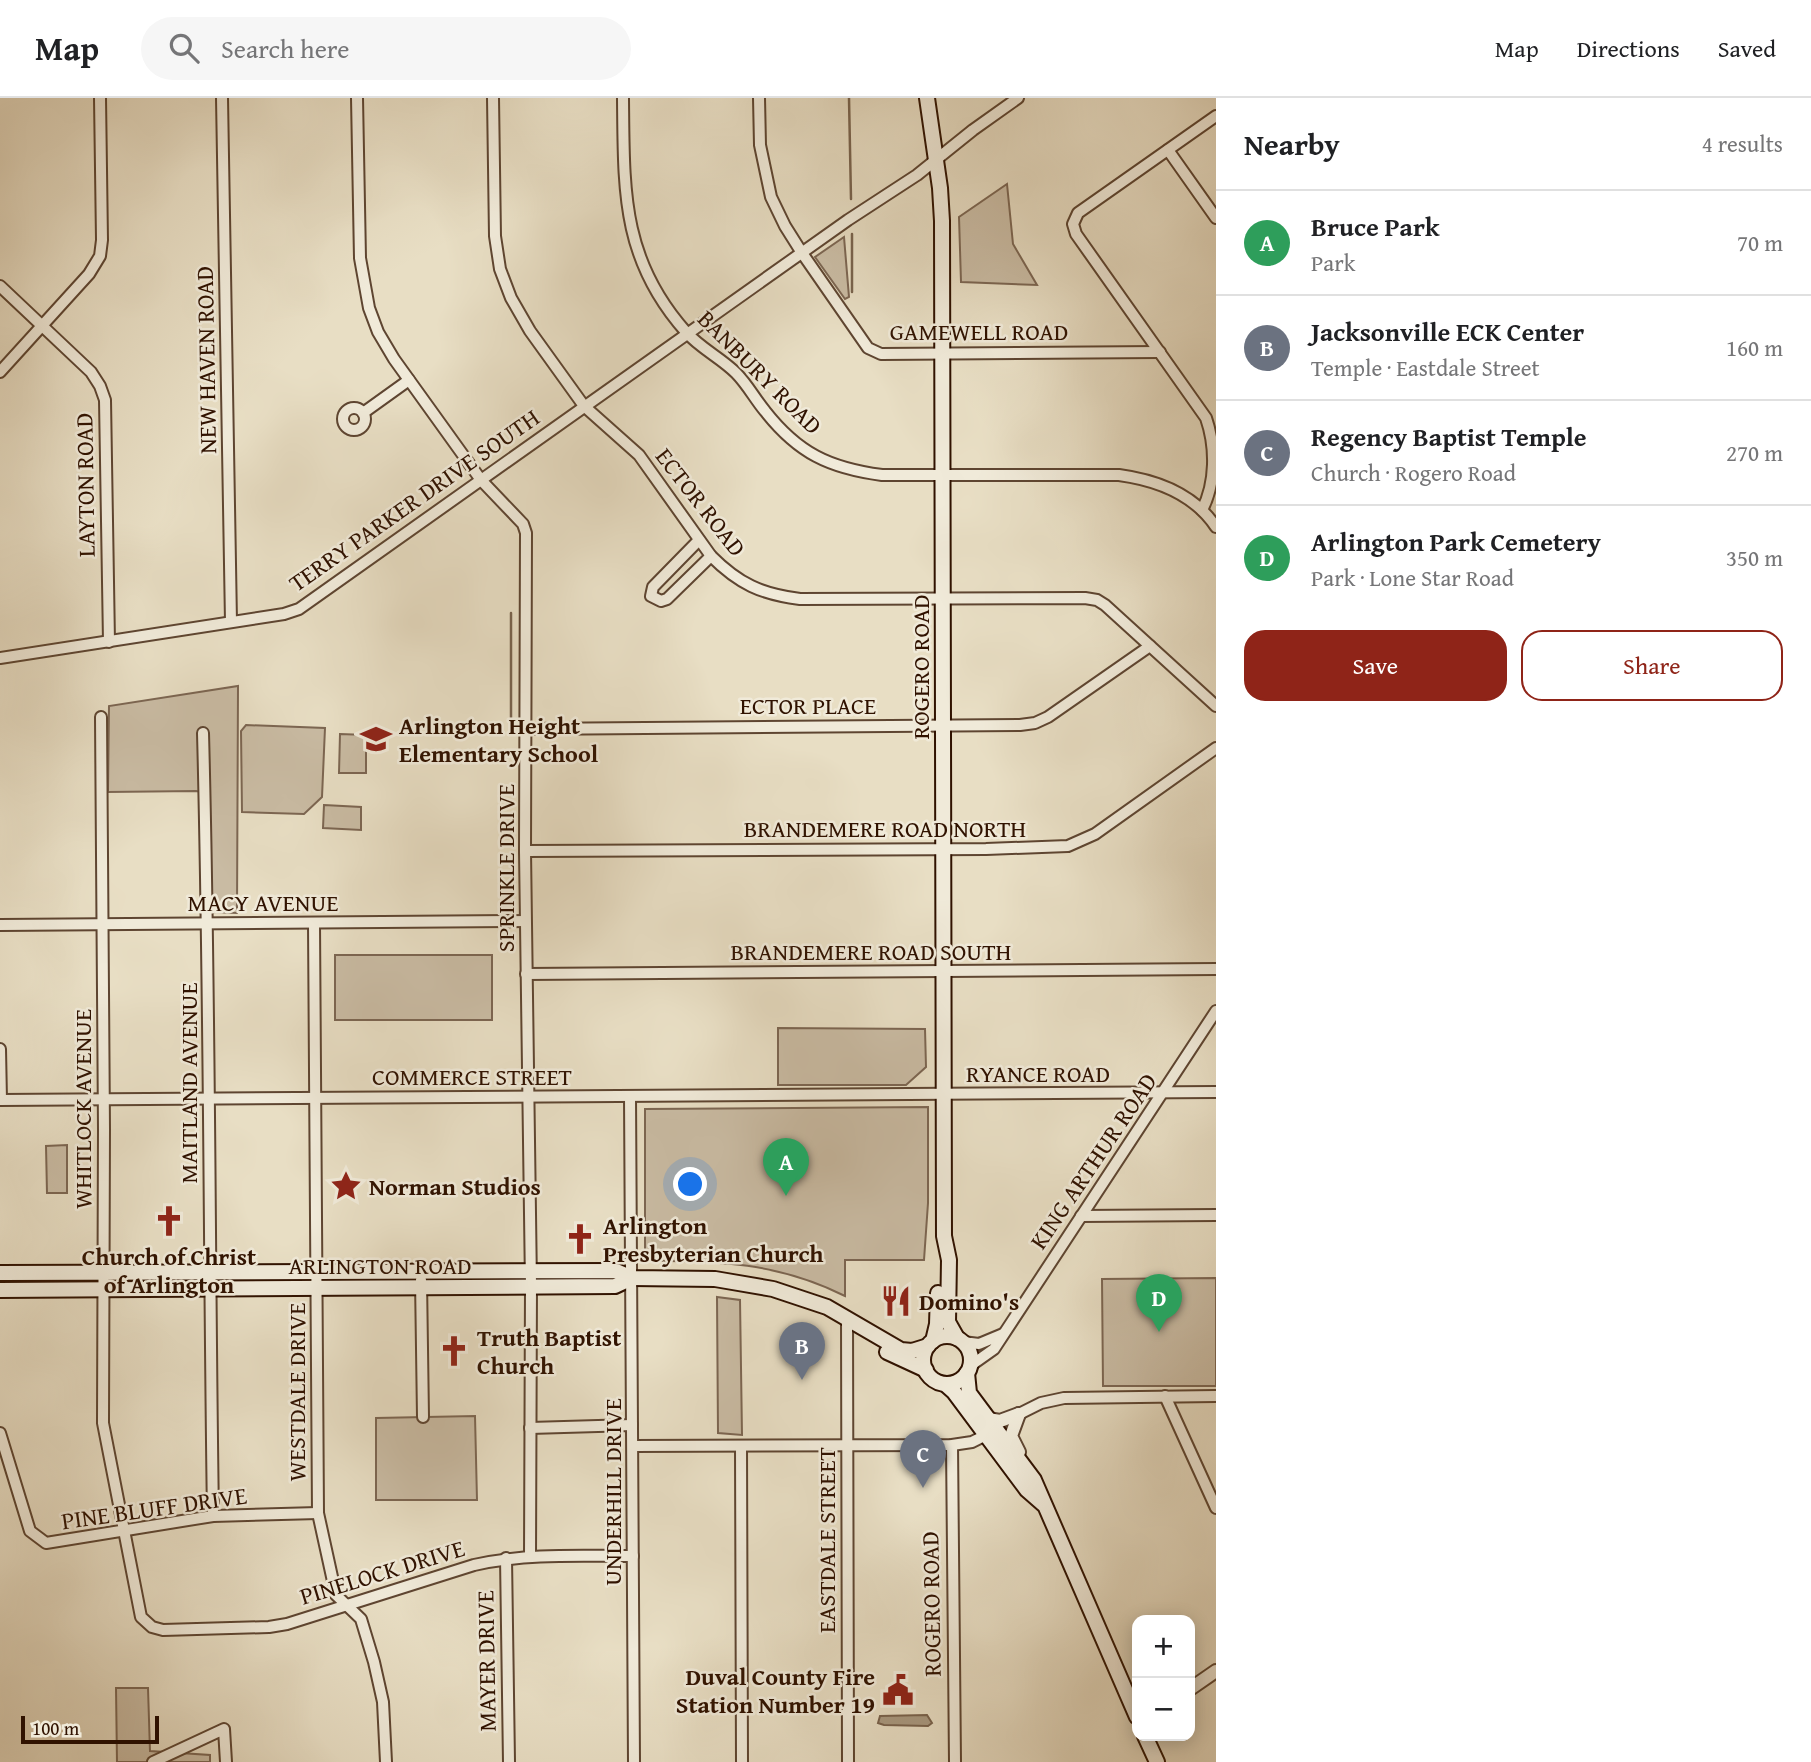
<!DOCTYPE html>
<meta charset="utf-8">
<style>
:root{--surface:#fff;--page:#f6f6f6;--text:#202124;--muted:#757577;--line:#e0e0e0;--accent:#8f2418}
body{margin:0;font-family:"Gentium Book Plus",serif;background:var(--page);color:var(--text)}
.controls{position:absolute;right:21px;bottom:21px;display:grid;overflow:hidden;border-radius:14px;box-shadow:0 4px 18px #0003}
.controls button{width:63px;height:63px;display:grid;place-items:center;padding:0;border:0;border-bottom:2px solid var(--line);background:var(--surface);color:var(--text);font:35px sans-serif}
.scale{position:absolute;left:21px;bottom:18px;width:138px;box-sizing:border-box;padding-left:7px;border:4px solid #301200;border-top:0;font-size:19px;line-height:24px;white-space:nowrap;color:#301200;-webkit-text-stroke:5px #f0ead9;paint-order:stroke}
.you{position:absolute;left:691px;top:1087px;width:24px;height:24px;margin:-18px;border:5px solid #fff;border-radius:50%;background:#1a73e8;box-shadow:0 0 0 10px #1a73e833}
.badge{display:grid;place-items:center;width:46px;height:46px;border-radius:50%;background:var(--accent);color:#fff;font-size:23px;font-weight:700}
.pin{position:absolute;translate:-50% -58px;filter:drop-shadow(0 2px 4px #0008)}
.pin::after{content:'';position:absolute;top:37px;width:24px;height:21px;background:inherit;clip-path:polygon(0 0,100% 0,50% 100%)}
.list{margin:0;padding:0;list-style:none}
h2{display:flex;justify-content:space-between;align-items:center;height:91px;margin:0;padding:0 28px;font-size:30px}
h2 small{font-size:23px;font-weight:400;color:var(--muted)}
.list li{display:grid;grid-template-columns:46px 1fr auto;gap:21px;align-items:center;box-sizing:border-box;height:105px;padding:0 28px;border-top:2px solid var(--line)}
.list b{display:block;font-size:26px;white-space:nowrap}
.list p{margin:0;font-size:23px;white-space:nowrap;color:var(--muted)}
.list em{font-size:23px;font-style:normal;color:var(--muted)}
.actions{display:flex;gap:14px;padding:21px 28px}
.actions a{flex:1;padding:16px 0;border:2px solid var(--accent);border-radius:21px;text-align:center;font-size:24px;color:var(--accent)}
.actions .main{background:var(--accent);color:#fff}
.icon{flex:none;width:38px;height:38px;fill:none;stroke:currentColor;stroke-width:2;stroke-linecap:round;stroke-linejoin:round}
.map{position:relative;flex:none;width:1216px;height:1664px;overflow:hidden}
header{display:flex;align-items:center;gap:42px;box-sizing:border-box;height:98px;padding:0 35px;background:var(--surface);border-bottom:2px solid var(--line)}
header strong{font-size:33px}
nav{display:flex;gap:38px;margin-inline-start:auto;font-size:24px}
.search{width:490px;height:63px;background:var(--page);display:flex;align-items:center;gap:18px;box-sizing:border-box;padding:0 24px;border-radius:38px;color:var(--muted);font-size:26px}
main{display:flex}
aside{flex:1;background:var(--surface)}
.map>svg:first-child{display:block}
</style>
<header>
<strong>Map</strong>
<div class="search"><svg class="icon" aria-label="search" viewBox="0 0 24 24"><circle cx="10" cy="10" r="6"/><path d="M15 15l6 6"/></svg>Search here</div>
<nav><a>Map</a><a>Directions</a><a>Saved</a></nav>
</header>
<main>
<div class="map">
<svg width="1216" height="1664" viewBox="0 0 1216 1664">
<rect width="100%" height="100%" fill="#e8dec4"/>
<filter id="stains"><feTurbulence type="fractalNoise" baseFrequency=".00286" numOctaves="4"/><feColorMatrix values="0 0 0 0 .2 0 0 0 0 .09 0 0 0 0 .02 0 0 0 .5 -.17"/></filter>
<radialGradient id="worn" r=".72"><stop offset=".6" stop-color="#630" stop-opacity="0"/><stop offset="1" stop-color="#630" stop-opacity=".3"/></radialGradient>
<g fill="#c9bba3" stroke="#7c6652" stroke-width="2">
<path d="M 1007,86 L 1013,146 L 1037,187 L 961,184 L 959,119 Z"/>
<path d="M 844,139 L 849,199 L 845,201 L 815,159 Z"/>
<path d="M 238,588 L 237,815 L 212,814 L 207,695 L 196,693 L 108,694 L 109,608 Z"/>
<path d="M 246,627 L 325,630 L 322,699 L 304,716 L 242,714 L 241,633 Z"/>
<path d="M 340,636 L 366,637 L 366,675 L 339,675 Z"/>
<path d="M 324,707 L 361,709 L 361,732 L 323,730 Z"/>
<rect x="335" y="857" width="157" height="65"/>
<path d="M 778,930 L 925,931 L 926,969 L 906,987 L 778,987 Z"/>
<path d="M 928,1009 L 928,1105 L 924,1162 L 845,1162 L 845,1198 C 779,1165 717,1162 645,1163 L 645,1011 Z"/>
<path d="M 67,1047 L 67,1095 L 47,1095 L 46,1048 Z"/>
<path d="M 1216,1180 L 1216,1288 L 1103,1288 L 1102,1181 Z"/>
<path d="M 717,1199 L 740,1202 L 742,1337 L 718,1335 Z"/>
<path d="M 475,1318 L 477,1402 L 376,1402 L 376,1320 Z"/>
<path d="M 116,1590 L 148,1590 L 150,1653 L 210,1657 L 210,1664 L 117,1664 Z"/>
</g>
<path fill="#a99981" stroke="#79634d" stroke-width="2" d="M 927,1617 L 932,1625 L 928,1628 L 884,1627 L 878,1625 L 880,1618 Z"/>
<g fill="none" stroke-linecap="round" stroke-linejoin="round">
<g stroke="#79634d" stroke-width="2.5">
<path d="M 849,0 L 851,101"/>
<path d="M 852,136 L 852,194"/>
<path d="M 511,515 L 511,621"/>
</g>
<defs>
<g id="minor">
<path d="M 222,0 L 231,524"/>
<path d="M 357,0 L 360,160 L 369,210 L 378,234 L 394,261 L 481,382 L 523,426 L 526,435 L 525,753 L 531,1188 L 530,1459"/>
<path d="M 493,0 L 495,138 L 500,171 L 511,200 L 530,233 L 584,308 L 639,357 L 711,458 C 739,486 761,496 800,501 L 1085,500 L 1097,502 L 1105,507 L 1216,608"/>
<path d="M 623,0 C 624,92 621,161 686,234 C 700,250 721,260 736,275 C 747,286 755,301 765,313 C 798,355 829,370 882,377 L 1119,377 C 1156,382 1194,396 1216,429"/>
<path d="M 759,0 L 760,47 L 771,99 L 785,128 L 802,155 L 868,250 L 881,256 L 1160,254"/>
<path d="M 1168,52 L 1216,120"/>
<path d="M 0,188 L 91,274 L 100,288 L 105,302 L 109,544"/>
<path d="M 0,274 L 89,176 L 100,158 L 102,142 L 100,0"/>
<circle cx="354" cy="321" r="11"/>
<path d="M 363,315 L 409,282"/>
<path d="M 1202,412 C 1216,385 1216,349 1206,320 L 1076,136 L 1073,126 L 1078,115 L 1216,18"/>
<path d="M 699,442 L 653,489 L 651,498 L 661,503 L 667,501 L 711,458"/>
<path d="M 0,560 L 284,516 L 299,511 L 848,122 L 917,77 L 973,32 L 1018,0"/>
<path d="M 101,619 L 104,1031 L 103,1325 L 141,1519 L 152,1529 L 163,1532 L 269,1529 L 287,1526 L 474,1467 C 527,1455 580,1458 633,1458"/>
<path d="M 526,631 L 1020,627 L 1035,625 L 1048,619 L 1150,548"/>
<path d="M 203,635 C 210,896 209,1157 213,1418"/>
<path d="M 525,753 L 986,751 L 1068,748 L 1095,736 L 1216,650"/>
<path d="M 314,825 L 318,1415 L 336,1497 L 361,1521 L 374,1564 L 383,1604 L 386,1664"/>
<path d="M 0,827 L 525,823"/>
<path d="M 526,876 L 1216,871"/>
<path d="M 0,951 L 1,1002"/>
<path d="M 630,998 L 634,1664"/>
<path d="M 0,1002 L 1216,994"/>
<path d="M 1081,1118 L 1216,1117"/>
<path d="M 421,1182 L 423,1319"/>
<path d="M 847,1219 L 848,1664"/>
<path d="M 963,1244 L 979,1246 L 1003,1236"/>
<path d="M 970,1268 L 994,1251 L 1216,913"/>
<path d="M 1165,1298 L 1216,1410"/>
<path d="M 1019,1316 L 1041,1305 L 1064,1300 L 1216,1298"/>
<path d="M 530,1330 L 632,1327"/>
<path d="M 0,1335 L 30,1433 L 46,1445 L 213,1418 L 318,1415"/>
<path d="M 952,1347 L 955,1664"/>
<path d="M 634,1348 L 952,1347 L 972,1344 L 986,1337"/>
<path d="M 741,1348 L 742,1664"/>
<path d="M 506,1460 L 509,1664"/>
<path d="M 153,1664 L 224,1631 L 226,1664"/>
</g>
<g id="tertiary">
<path d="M 1019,1316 L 1011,1338 L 1019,1354"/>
<path d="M 988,1321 L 1000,1323 L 1019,1316"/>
<path d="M 1190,1591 L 1216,1573"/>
</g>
<g id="secondary">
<path d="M 927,0 L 940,90 L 942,123 L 944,1138 L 949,1162 L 948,1224 L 957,1240"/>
<path d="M 0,1175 L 616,1173 L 632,1180 L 715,1181 L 773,1191 L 827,1209 L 901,1252 L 912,1253 L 928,1248"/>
<path d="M 0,1192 L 615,1188 L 632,1180"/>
<circle cx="947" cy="1262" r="24"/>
<path d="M 933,1243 L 937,1226 L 938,1195"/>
<path d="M 887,1254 L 926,1272"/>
<path d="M 967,1275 L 969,1295 L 1034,1382 L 1137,1619"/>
<path d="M 945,1286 L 954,1294 L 1027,1392 L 1043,1406"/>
<path d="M 1145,1638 L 1157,1664"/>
</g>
</defs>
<use href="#minor" stroke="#5e4531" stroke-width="14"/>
<use href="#tertiary" stroke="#5e4531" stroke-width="16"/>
<use href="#secondary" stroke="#301200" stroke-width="18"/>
<use href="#minor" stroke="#f0ead9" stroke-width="10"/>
<use href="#tertiary" stroke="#f0ead9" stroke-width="12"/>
<use href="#secondary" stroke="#f0ead9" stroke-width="14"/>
</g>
<defs>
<symbol id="school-bare" viewBox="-9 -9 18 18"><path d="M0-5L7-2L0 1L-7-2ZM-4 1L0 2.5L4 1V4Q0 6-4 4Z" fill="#8f2418" stroke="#f0ead9" stroke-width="2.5" paint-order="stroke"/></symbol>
<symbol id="sight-bare" viewBox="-9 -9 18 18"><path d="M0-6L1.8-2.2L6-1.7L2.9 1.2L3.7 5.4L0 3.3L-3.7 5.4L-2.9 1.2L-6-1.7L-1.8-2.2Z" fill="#8f2418" stroke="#f0ead9" stroke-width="2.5" paint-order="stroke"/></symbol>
<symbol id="church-bare" viewBox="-9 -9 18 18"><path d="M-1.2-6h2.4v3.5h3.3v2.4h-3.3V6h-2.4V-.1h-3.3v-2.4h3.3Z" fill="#8f2418" stroke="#f0ead9" stroke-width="2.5" paint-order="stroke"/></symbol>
<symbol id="restaurant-bare" viewBox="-9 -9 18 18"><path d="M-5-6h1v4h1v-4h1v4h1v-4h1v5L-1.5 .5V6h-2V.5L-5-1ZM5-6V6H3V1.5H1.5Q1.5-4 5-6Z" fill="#8f2418" stroke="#f0ead9" stroke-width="2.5" paint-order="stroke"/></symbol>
<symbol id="civic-bare" viewBox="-9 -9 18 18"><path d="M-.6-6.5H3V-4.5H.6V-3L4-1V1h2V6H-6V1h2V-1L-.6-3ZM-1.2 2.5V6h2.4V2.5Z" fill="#8f2418" stroke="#f0ead9" stroke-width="2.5" paint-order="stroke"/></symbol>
</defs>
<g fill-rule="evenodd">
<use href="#school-bare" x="354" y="619" width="44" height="44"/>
<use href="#sight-bare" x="324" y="1066" width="44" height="44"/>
<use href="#church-bare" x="147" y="1101" width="44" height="44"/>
<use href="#church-bare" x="558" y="1119" width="44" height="44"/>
<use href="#restaurant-bare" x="874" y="1181" width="44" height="44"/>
<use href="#church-bare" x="432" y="1231" width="44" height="44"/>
<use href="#civic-bare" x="876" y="1570" width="44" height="44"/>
</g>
<g text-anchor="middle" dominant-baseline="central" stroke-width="5" stroke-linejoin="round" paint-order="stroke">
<g font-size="24" fill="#301200" stroke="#f0ead9">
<text x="979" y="233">GAMEWELL ROAD</text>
<text transform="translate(206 262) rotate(-91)">NEW HAVEN ROAD</text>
<text transform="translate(760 274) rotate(45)">BANBURY ROAD</text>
<text transform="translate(85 387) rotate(-91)">LAYTON ROAD</text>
<text transform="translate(414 402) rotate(-35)">TERRY PARKER DRIVE SOUTH</text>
<text transform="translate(701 404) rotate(52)">ECTOR ROAD</text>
<text transform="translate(920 569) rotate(-90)">ROGERO ROAD</text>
<text x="808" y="607">ECTOR PLACE</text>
<text x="885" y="730">BRANDEMERE ROAD NORTH</text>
<text transform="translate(505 770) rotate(-90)">SPRINKLE DRIVE</text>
<text x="263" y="804">MACY AVENUE</text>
<text x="871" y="853">BRANDEMERE ROAD SOUTH</text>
<text x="1038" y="975">RYANCE ROAD</text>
<text x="472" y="978">COMMERCE STREET</text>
<text transform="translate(188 985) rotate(-90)">MAITLAND AVENUE</text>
<text transform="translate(82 1011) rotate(-90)">WHITLOCK AVENUE</text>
<text transform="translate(1093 1063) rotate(-56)">KING ARTHUR ROAD</text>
<text x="380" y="1167">ARLINGTON ROAD</text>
<text transform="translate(296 1294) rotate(-90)">WESTDALE DRIVE</text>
<text transform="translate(612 1394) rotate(-90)">UNDERHILL DRIVE</text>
<text transform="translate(154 1410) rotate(-8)">PINE BLUFF DRIVE</text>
<text transform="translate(826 1442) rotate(-90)">EASTDALE STREET</text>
<text transform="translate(382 1474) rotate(-17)">PINELOCK DRIVE</text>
<text transform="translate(931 1506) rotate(-91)">ROGERO ROAD</text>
<text transform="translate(486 1563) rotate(-91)">MAYER DRIVE</text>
</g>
<g font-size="24" font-weight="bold" fill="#301200" stroke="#f0ead9" text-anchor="start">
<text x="399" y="627">Arlington Height<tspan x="399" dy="28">Elementary School</tspan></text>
<text x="369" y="1088">Norman Studios</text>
<text x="603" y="1127">Arlington<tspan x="603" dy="28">Presbyterian Church</tspan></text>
<text x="169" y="1158" text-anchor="middle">Church of Christ<tspan x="169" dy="28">of Arlington</tspan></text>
<text x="919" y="1203">Domino's</text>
<text x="477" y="1239">Truth Baptist<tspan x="477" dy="28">Church</tspan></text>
<text x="875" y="1578" text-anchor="end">Duval County Fire<tspan x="875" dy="28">Station Number 19</tspan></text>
</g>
</g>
<rect width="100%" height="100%" filter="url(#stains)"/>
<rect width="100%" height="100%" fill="url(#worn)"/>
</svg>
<div class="controls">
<button>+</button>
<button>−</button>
</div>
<div class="scale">100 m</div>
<div class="you"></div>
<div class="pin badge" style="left:786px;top:1098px;background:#2e9e5b">A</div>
<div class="pin badge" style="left:802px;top:1282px;background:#6b7280">B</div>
<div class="pin badge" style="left:923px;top:1390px;background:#6b7280">C</div>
<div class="pin badge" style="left:1159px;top:1234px;background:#2e9e5b">D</div>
</div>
<aside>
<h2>Nearby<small>4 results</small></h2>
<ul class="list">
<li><span class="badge" style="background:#2e9e5b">A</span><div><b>Bruce Park</b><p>Park</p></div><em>70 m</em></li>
<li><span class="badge" style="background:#6b7280">B</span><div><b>Jacksonville ECK Center</b><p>Temple · Eastdale Street</p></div><em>160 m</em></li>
<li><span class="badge" style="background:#6b7280">C</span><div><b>Regency Baptist Temple</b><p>Church · Rogero Road</p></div><em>270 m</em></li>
<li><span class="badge" style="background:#2e9e5b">D</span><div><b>Arlington Park Cemetery</b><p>Park · Lone Star Road</p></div><em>350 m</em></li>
</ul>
<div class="actions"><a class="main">Save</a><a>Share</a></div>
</aside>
</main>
